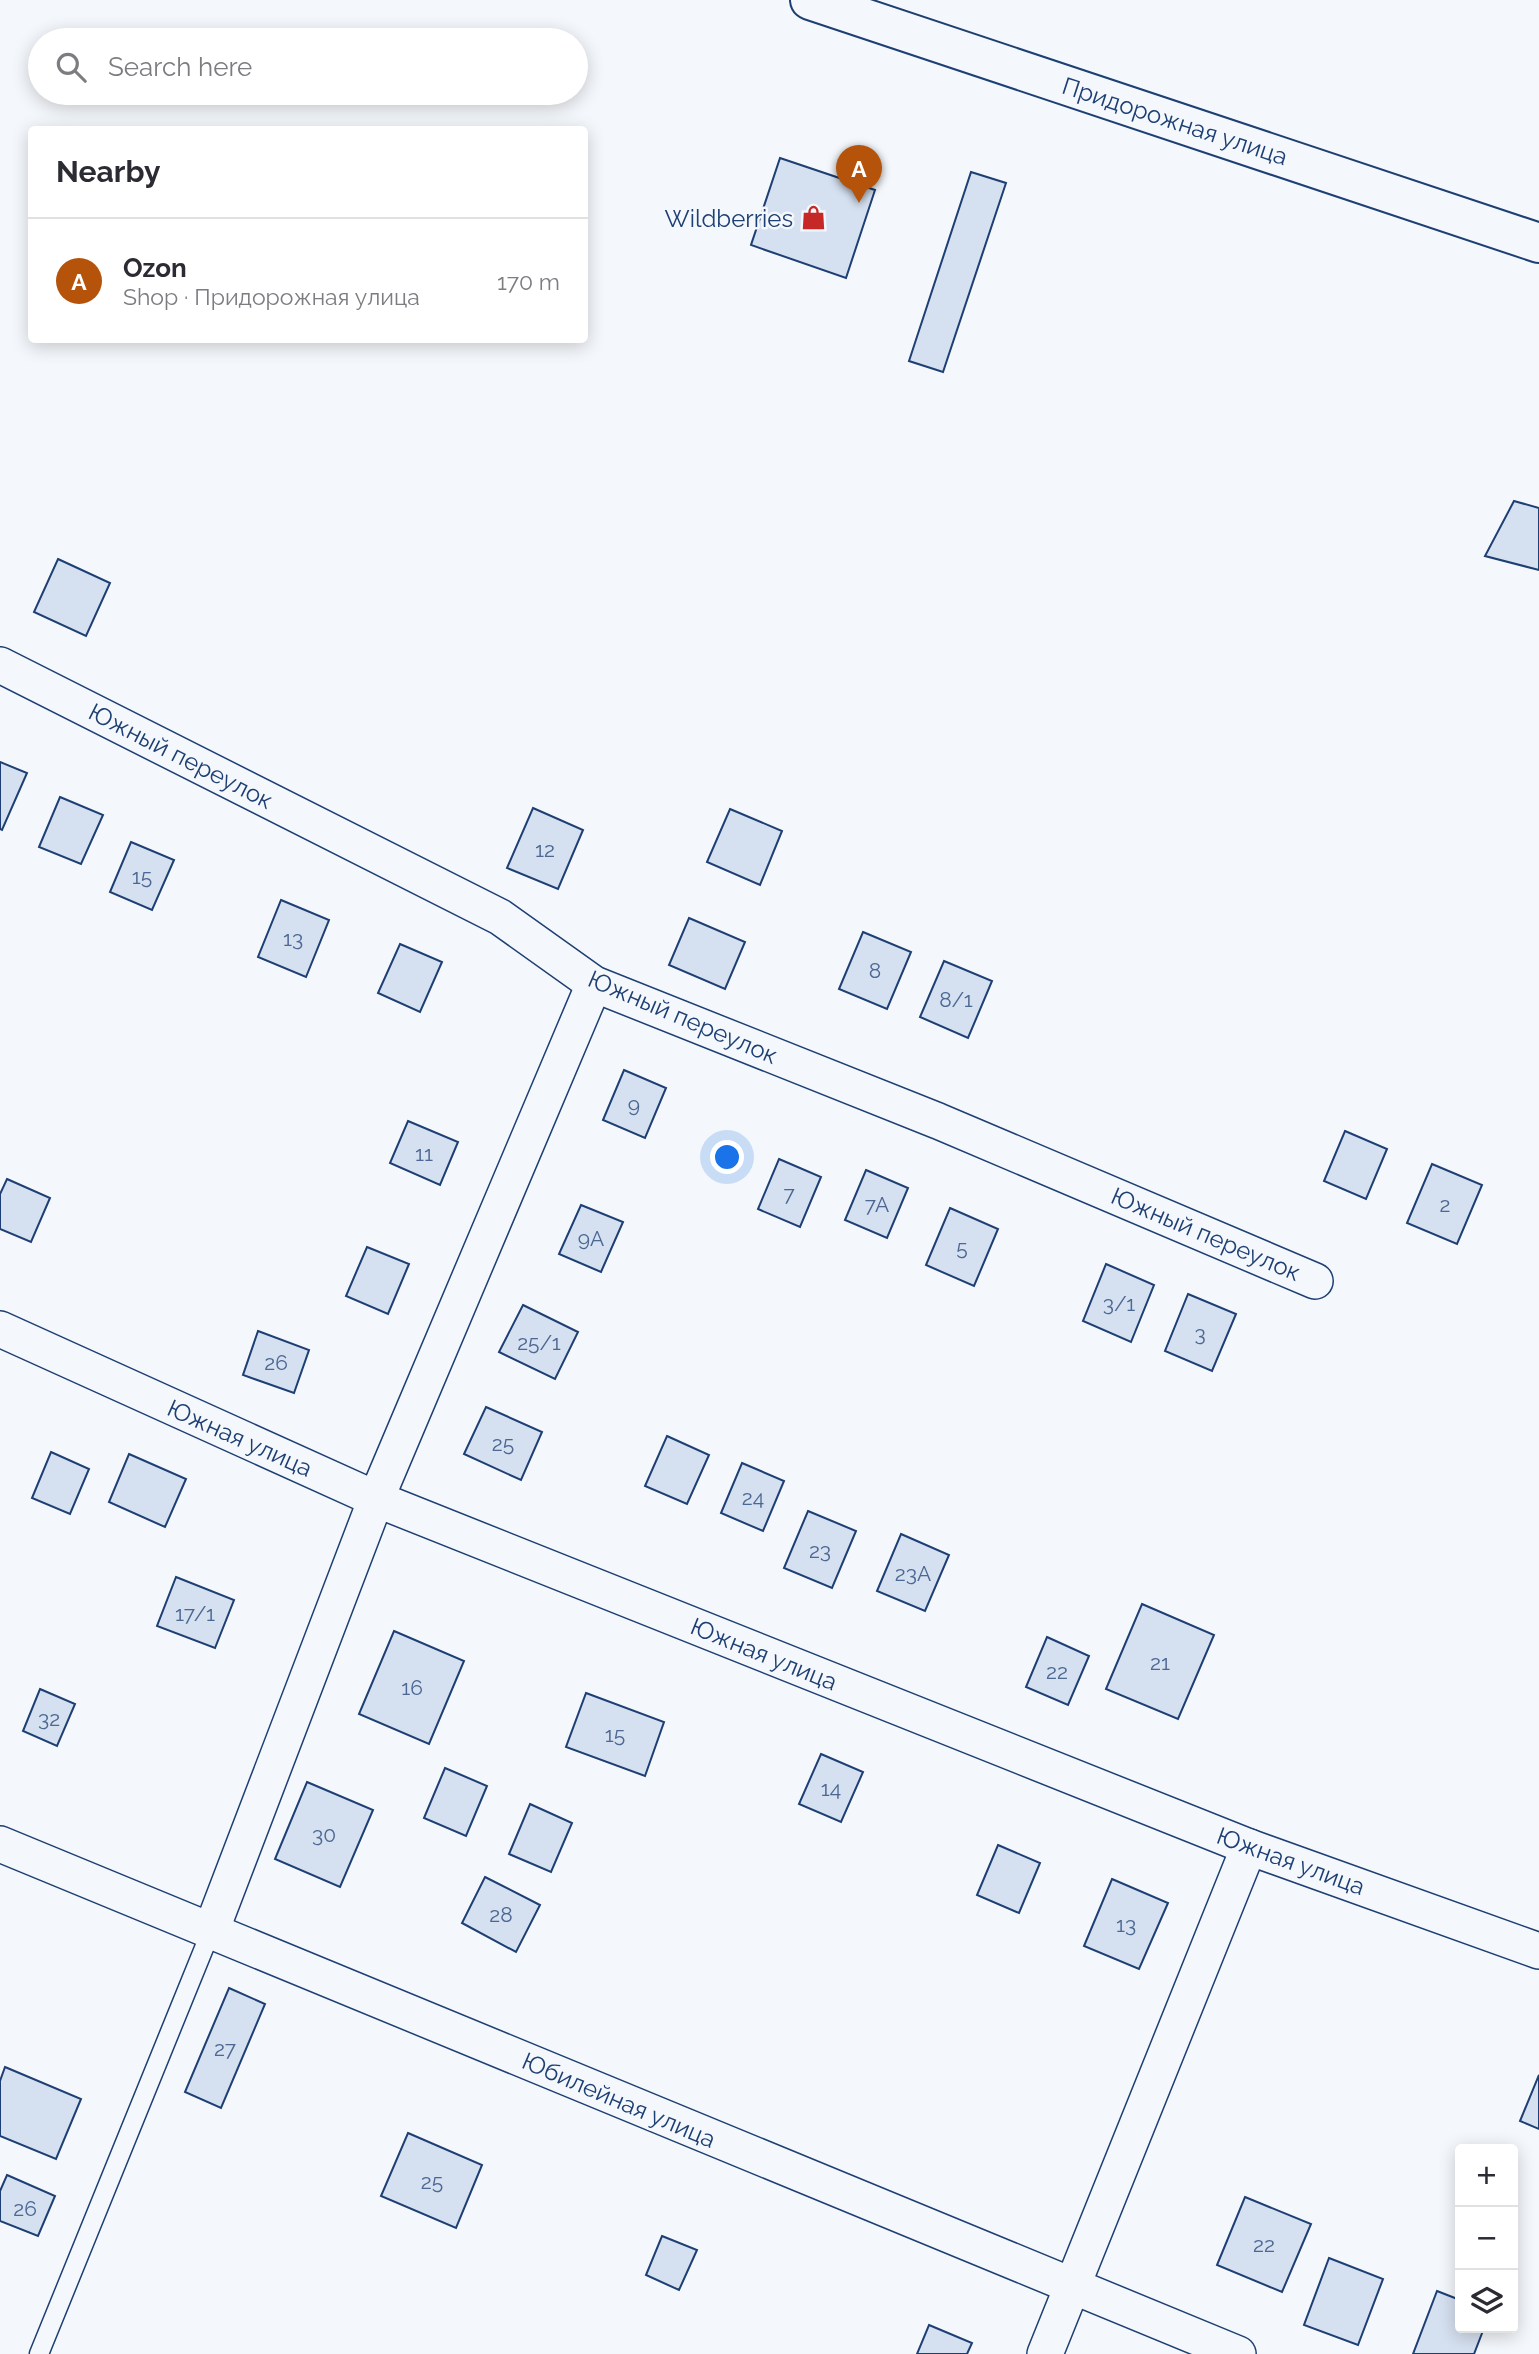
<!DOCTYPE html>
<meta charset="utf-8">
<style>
:root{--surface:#fff;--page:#f2f2f3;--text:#2b2b33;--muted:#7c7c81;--line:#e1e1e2;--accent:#b45309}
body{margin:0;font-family:Raleway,sans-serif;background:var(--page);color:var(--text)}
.controls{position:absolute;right:21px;bottom:21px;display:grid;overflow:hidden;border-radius:7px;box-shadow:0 4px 18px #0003}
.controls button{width:63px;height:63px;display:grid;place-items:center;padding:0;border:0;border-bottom:2px solid var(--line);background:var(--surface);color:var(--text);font:35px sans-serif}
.you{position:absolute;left:728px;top:1158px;width:24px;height:24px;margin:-18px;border:5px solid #fff;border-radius:50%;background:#1a73e8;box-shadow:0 0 0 10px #1a73e833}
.badge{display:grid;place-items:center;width:46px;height:46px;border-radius:50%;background:var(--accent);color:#fff;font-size:23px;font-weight:700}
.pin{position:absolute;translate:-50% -58px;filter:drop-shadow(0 2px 4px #0008)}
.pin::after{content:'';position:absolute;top:37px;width:24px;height:21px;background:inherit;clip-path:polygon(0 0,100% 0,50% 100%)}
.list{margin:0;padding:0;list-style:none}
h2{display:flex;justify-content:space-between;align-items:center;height:91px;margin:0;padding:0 28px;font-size:30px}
h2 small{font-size:23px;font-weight:400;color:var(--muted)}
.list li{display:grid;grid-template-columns:46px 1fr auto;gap:21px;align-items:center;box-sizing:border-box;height:126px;padding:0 28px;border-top:2px solid var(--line)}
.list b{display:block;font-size:26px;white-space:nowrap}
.list p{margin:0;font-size:23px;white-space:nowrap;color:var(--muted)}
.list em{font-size:23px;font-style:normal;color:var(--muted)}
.icon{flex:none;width:38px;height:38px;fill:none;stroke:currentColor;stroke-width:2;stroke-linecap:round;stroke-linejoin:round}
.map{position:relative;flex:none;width:1539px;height:2354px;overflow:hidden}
.search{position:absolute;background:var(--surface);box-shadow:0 4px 18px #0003;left:28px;top:28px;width:560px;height:77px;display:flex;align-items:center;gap:18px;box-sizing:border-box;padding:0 24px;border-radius:38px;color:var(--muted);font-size:26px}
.panel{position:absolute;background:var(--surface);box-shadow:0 4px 18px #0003;left:28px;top:126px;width:560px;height:217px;border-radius:7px}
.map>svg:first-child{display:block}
</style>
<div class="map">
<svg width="1539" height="2354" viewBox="0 0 1539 2354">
<rect width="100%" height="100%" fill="#f4f7fb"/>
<g fill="#d5e0f0" stroke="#1d3f73" stroke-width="2">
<path d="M 780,158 L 875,190 L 846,278 L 751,245 Z"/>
<path d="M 971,172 L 1006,183 L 943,372 L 909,361 Z"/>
<path d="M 1514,501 L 1539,508 L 1539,570 L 1485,556 Z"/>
<path d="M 58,559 L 110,583 L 86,636 L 34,612 Z"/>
<path d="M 0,762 L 27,773 L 2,830 L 0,829 Z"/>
<path d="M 60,797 L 103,815 L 81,864 L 39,847 Z"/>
<path d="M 533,808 L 583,830 L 558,889 L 507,868 Z"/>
<path d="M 730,809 L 782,831 L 760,885 L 707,862 Z"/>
<path d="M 131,842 L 174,860 L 152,910 L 110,892 Z"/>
<path d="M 281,900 L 329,920 L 306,977 L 258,957 Z"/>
<path d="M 689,918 L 745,942 L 725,989 L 669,965 Z"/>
<path d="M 863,932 L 911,952 L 887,1009 L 839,989 Z"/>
<path d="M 400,944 L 442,962 L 420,1012 L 378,993 Z"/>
<path d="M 944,961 L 992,981 L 968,1038 L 920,1017 Z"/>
<path d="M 624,1070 L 666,1088 L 645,1138 L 603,1120 Z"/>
<path d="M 408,1121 L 458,1142 L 440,1185 L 390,1163 Z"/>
<path d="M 1345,1131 L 1387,1149 L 1366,1199 L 1324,1181 Z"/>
<path d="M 779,1159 L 821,1177 L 800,1227 L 758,1209 Z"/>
<path d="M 1432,1164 L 1482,1185 L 1457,1244 L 1407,1223 Z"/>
<path d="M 866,1170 L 908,1188 L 887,1238 L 845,1220 Z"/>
<path d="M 7,1179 L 50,1198 L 31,1242 L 0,1229 L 0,1194 Z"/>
<path d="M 581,1205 L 623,1222 L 601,1272 L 559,1254 Z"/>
<path d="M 950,1208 L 998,1229 L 974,1286 L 926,1265 Z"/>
<path d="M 367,1247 L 409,1264 L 388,1314 L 346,1296 Z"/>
<path d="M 1106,1264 L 1154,1285 L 1131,1342 L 1083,1321 Z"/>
<path d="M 1188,1294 L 1236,1314 L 1212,1371 L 1165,1351 Z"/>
<path d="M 523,1305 L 578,1332 L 555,1379 L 499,1352 Z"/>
<path d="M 258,1331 L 309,1350 L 294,1393 L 243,1375 Z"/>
<path d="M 486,1407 L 542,1432 L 521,1480 L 464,1454 Z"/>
<path d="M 667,1436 L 709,1455 L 687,1504 L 645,1486 Z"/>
<path d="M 51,1452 L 89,1469 L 70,1514 L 32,1498 Z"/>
<path d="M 129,1454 L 186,1479 L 165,1527 L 109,1502 Z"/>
<path d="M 742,1463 L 784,1481 L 763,1531 L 721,1513 Z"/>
<path d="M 808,1511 L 856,1531 L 832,1588 L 784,1568 Z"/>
<path d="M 901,1534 L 949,1555 L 925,1611 L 877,1591 Z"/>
<path d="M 176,1577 L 234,1600 L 215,1648 L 157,1626 Z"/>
<path d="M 1142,1604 L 1214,1635 L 1178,1719 L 1106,1689 Z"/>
<path d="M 394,1631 L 464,1661 L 429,1744 L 359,1714 Z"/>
<path d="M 1047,1637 L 1089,1656 L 1068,1705 L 1026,1687 Z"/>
<path d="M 40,1689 L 75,1704 L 57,1746 L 23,1731 Z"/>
<path d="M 586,1693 L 664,1722 L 645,1776 L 566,1747 Z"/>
<path d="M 821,1754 L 863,1772 L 841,1822 L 799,1804 Z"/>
<path d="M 445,1768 L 487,1786 L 466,1836 L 424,1818 Z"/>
<path d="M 307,1782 L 373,1810 L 340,1887 L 275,1859 Z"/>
<path d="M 530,1804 L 572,1823 L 551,1872 L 509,1854 Z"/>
<path d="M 998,1845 L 1040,1863 L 1019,1913 L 977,1895 Z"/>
<path d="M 485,1877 L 540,1905 L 516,1952 L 462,1923 Z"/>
<path d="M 1112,1879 L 1168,1903 L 1139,1969 L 1084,1946 Z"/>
<path d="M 229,1988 L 265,2004 L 221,2108 L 185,2092 Z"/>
<path d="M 5,2067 L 81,2099 L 56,2159 L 0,2136 L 0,2081 Z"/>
<path d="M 1539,2075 L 1539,2129 L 1520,2121 Z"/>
<path d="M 408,2133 L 482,2165 L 456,2228 L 381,2196 Z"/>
<path d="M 7,2175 L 55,2196 L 38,2236 L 0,2221 L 0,2191 Z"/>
<path d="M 1245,2197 L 1311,2224 L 1282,2292 L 1217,2265 Z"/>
<path d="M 662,2236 L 697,2250 L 679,2290 L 646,2275 Z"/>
<path d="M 1329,2258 L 1383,2279 L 1358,2345 L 1304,2325 Z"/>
<path d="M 1437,2291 L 1460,2300 L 1460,2328 L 1484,2328 L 1474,2354 L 1413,2354 Z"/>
<path d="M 929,2325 L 972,2343 L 967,2354 L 917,2354 Z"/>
</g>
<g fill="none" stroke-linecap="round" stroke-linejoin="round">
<defs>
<path id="lane" d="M 39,2354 L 211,1931"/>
<g id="street">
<path d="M 0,665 L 500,917 L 594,984 L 938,1121 L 1315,1281"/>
<path d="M 0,1329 L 376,1499 L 1249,1847 L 1539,1951"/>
<path d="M 0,1844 L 1238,2354"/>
<path d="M 211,1931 L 376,1499 L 594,984"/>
<path d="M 1045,2354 L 1249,1847"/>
</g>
<path id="secondary" d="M 810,0 L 1539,243"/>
</defs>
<use href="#lane" stroke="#1d3f73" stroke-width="21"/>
<use href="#street" stroke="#1d3f73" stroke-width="38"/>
<use href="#secondary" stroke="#1d3f73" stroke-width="42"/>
<use href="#lane" stroke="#f4f7fb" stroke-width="18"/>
<use href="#street" stroke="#f4f7fb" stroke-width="35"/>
<use href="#secondary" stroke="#f4f7fb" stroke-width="38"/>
</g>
<defs>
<symbol id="shop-bare" viewBox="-9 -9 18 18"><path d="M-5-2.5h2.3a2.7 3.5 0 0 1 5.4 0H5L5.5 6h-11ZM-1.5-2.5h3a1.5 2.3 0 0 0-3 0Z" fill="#c62828" stroke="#f4f7fb" stroke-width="2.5" paint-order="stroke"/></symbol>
</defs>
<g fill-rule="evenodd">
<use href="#shop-bare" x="796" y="200" width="35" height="35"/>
</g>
<g text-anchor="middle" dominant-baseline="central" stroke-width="5" stroke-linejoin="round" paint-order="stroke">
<g font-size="21" fill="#4b6792">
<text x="545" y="849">12</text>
<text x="142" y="876">15</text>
<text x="293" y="938">13</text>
<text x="875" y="970">8</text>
<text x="956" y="999">8/1</text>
<text x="634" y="1104">9</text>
<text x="424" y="1153">11</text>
<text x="789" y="1193">7</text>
<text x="877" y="1204">7А</text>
<text x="1445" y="1204">2</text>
<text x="591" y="1238">9А</text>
<text x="962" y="1247">5</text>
<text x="1119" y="1303">3/1</text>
<text x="1200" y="1333">3</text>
<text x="539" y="1342">25/1</text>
<text x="276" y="1362">26</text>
<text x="503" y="1443">25</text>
<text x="753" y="1497">24</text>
<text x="820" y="1550">23</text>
<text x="913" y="1573">23А</text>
<text x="195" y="1613">17/1</text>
<text x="1160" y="1662">21</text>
<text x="1057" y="1671">22</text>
<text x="412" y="1687">16</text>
<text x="49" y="1718">32</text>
<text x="615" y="1734">15</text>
<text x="831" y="1788">14</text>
<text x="324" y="1834">30</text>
<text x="501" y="1914">28</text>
<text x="1126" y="1924">13</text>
<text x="225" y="2048">27</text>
<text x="432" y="2181">25</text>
<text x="25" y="2208">26</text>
<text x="1264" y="2244">22</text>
</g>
<g font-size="24" fill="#1d3f73" stroke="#f4f7fb">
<text transform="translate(1175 121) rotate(18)">Придорожная улица</text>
<text transform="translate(181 756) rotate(27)">Южный переулок</text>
<text transform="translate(683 1017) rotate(23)">Южный переулок</text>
<text transform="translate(1206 1234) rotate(23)">Южный переулок</text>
<text transform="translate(240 1438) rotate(24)">Южная улица</text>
<text transform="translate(764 1654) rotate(22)">Южная улица</text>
<text transform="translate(1291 1861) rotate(20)">Южная улица</text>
<text transform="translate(619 2100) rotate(23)">Юбилейная улица</text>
</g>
<g font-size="24" fill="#1d3f73" stroke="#f4f7fb" text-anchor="end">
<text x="793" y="218">Wildberries</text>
</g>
</g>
</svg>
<div class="controls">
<button>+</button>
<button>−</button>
<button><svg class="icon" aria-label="layers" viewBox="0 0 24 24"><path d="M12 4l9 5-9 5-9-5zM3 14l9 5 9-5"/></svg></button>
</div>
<div class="you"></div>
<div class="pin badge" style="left:859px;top:203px">A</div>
<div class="search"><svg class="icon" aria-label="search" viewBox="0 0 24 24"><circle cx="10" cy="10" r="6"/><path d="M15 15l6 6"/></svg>Search here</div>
<section class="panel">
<h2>Nearby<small></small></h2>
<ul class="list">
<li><span class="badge">A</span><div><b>Ozon</b><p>Shop · Придорожная улица</p></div><em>170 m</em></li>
</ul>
</section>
</div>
